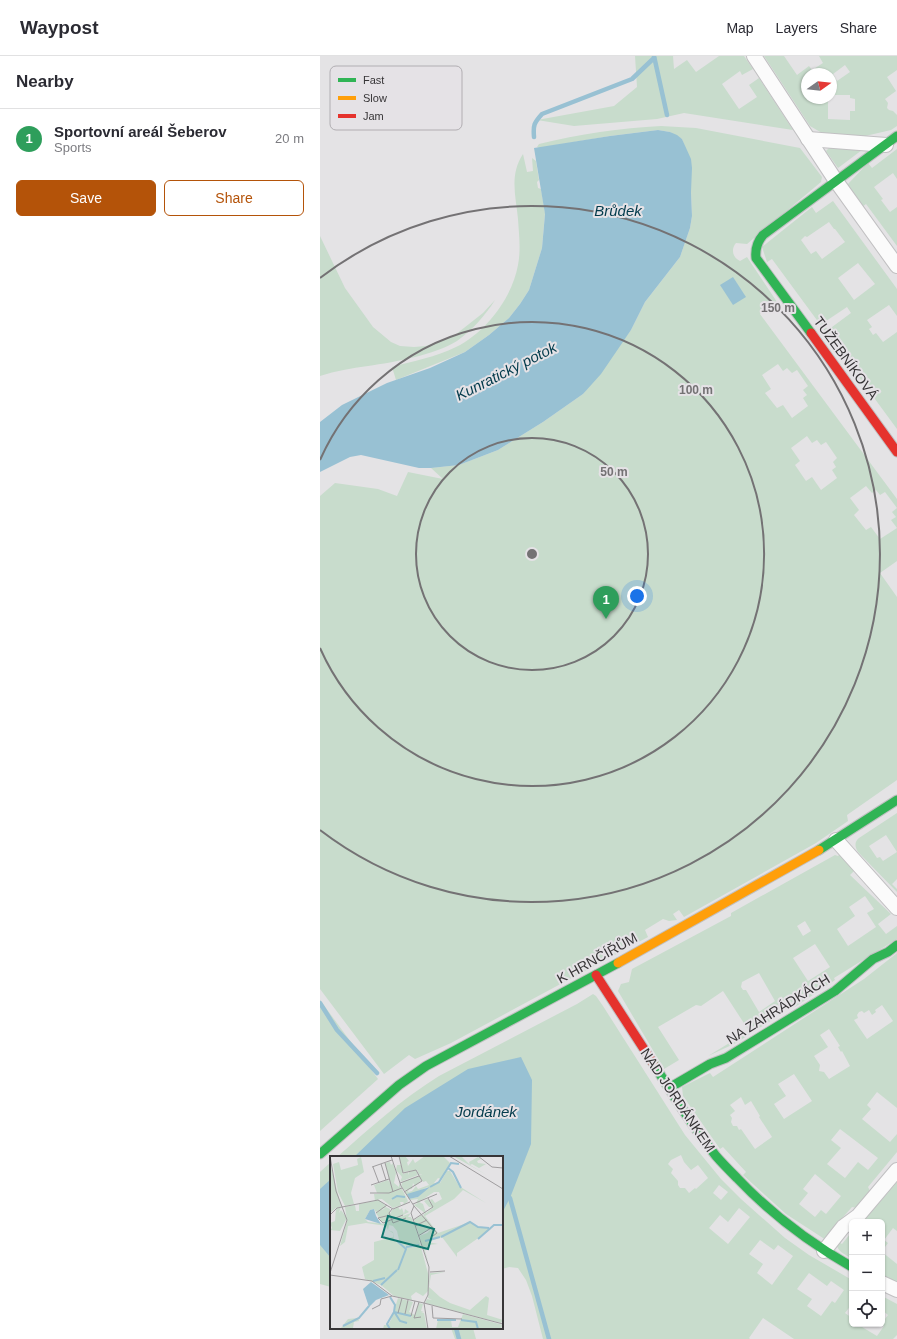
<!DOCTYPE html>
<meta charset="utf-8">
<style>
:root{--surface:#fff;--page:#f2f2f3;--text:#2b2b33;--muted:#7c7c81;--line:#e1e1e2;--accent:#b45309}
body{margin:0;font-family:Arial,sans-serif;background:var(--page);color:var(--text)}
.controls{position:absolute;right:12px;bottom:12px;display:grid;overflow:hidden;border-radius:6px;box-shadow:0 1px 3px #0004}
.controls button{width:36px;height:36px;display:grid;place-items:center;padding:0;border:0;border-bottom:1px solid var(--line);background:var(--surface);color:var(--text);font:20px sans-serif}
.compass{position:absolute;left:481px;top:12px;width:36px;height:36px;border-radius:50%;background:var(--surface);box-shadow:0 1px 3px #0004;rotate:75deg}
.you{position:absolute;left:317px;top:540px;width:14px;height:14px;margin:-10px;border:3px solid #fff;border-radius:50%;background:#1a73e8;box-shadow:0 0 0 6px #1a73e833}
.badge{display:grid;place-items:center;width:26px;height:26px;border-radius:50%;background:var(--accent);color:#fff;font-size:13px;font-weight:700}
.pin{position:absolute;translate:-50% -33px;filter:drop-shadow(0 1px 2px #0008)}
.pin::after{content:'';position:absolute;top:21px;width:14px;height:12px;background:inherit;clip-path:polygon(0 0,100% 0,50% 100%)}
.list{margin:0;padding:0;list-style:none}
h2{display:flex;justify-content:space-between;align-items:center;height:52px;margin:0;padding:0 16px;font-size:17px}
h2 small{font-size:13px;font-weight:400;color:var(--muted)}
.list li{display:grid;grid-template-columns:26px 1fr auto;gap:12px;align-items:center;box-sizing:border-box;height:60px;padding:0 16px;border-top:1px solid var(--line)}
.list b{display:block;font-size:15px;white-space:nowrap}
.list p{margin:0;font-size:13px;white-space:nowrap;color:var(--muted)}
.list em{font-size:13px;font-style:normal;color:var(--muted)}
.actions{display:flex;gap:8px;padding:12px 16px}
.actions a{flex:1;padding:9px 0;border:1px solid var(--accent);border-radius:6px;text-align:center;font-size:14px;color:var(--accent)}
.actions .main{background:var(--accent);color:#fff}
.icon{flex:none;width:22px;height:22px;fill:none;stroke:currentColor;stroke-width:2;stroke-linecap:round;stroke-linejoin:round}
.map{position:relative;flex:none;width:577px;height:1283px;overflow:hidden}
header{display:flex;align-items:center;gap:24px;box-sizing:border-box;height:56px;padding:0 20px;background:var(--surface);border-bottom:1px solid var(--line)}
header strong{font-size:19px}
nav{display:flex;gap:22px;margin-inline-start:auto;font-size:14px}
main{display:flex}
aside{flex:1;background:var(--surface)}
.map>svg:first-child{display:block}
</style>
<header>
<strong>Waypost</strong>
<nav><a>Map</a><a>Layers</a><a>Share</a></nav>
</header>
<main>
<aside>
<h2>Nearby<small></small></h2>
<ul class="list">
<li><span class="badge" style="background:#2e9e5b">1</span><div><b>Sportovní areál Šeberov</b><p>Sports</p></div><em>20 m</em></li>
</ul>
<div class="actions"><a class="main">Save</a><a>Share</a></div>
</aside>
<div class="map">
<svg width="577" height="1283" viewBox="0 0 577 1283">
<rect width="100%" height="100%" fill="#e4e3e5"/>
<g fill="#c8dccc" fill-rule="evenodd">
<path d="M 315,0 L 353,0 L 354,13 L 367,4 L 376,16 L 399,0 L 424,0 L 433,13 L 422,19 L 420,15 L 402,28 L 419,53 L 437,41 L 429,29 L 439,22 L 473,74 L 364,57 L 337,63 L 254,70 L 217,64 L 294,50 L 317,31 Z"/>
<path d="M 444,0 L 464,0 L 477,19 L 489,10 L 492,14 L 503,7 L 499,0 L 577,0 L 577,14 L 567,21 L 576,35 L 565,43 L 568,47 L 567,52 L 569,54 L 573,55 L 577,59 L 577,70 L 571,74 L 541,81 L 502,77 L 490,70 ZM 525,9 L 530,16 L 517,25 L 513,18 ZM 487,18 L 511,18 L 511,39 L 530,39 L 530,42 L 535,43 L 535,55 L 530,55 L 530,64 L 508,63 L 508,42 L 487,42 Z"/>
<path d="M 341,70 L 376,72 L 480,92 L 502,121 L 501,126 L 427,188 L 416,187 C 411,193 412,201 420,205 L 427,201 L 457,246 L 440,258 L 577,443 L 577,505 L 560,517 L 577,541 L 577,724 L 527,759 L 528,765 L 496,787 L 364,861 L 359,854 L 353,858 L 357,864 L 349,865 L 343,863 L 325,874 L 328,881 L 131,987 L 95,1003 L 89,999 L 64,1018 L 0,933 L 0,440 L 15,427 L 58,433 L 77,440 L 88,416 L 123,423 L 111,412 L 139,409 L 178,394 L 223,366 L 263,338 L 311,274 L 325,246 L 360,201 L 370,172 L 372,160 L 371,136 L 365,91 L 362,83 L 350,76 L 338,74 L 290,80 L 219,92 L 217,91 L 219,88 C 259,78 301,72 341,70 ZM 458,308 L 463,315 L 467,312 L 472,317 L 477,314 L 488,330 L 483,334 L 487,339 L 483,342 L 488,350 L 472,362 L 463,349 L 457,352 L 445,337 L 451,333 L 442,319 ZM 487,380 L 492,387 L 497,384 L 501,389 L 506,386 L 517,402 L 513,406 L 516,411 L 512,414 L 517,422 L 501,434 L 492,421 L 486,425 L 475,409 L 480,405 L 471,392 ZM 546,430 L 552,437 L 556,434 L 560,439 L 565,436 L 577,452 L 572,456 L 576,461 L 571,464 L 577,472 L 560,483 L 551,471 L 546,474 L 534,459 L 539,454 L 530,442 Z"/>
<path d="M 509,92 L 542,94 L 518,112 L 506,95 Z"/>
<path d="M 577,93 L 577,123 L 573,117 L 554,131 L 563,143 L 561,144 L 570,156 L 577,151 L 577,190 L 546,148 L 542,151 L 530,134 L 528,128 L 548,107 L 552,112 Z"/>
<path d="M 203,98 L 207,116 L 213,115 L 212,102 L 216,105 L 219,124 L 217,126 L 218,132 L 221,133 L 225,157 L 222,192 L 209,234 L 200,248 L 189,262 L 169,279 L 145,296 L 76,324 L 72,311 C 93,305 116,301 136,291 C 166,276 192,242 198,209 C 201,194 199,178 198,163 C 196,141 189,119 203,98 Z"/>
<path d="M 513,145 L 577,233 L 577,260 L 569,249 L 547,264 L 552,271 L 549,273 L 553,279 L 556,277 L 563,286 L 577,276 L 577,373 L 452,203 L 447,206 L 442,191 L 492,151 L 496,157 ZM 509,166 L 514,173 L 515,173 L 525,186 L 502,203 L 496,195 L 491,198 L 481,184 L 485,180 L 487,181 ZM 538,207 L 555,228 L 534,244 L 518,222 ZM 527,251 L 531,257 L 508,274 L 503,267 Z"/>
<path d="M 0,180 L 25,232 L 53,271 L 71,286 L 80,290 L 94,291 L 106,290 L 135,279 L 163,257 L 175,244 C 165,260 152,274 137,285 C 114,299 75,306 48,310 C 31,312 16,315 0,320 Z"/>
<path d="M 577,757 L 577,823 L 572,828 L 577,833 L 577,836 L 538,796 C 535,791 534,786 539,782 ZM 566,779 L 577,796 L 563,805 L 560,801 L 557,802 L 549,790 Z"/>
<path d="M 520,798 L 535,814 L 530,819 L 571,858 L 558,868 L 566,878 L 577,870 L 577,883 L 514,922 L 515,924 L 475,951 L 469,951 L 451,962 L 452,964 L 416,987 L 388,1000 L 429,975 L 403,935 L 381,950 L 376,949 L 338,971 L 359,1004 L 344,1013 L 298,935 L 301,928 L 309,926 L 312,913 L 411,860 L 411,857 L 515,799 L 518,800 ZM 545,840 L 554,853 L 547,857 L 556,871 L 528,890 L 517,873 L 535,860 L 529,851 ZM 485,865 L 491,875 L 483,880 L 477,870 ZM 495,888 L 510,911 L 488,925 L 473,902 ZM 439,917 L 455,945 L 439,956 L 426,934 L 423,934 L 421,931 L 422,926 Z"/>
<path d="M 577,897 L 577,1052 L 557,1036 L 547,1049 L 551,1053 L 542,1063 L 570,1086 L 577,1078 L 577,1096 L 548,1131 L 550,1135 L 537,1152 L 532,1151 L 517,1168 L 506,1184 L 466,1158 L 423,1119 L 426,1116 L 403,1091 L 400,1093 L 363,1040 L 362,1031 L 390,1017 L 393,1021 L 544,923 ZM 562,949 L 573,965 L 547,983 L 534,964 L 538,962 L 537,959 L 539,956 L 542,955 L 544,957 L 549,954 L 552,959 L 556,956 L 555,954 ZM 509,973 L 520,990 L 518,991 L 521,996 L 522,995 L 530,1010 L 509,1023 L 504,1016 L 499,1015 L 500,1009 L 494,1000 L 508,991 L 500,979 ZM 474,1018 L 492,1045 L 464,1063 L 454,1048 L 466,1040 L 458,1028 ZM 421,1041 L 425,1049 L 431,1045 L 440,1060 L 439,1061 L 452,1081 L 435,1093 L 421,1073 L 419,1074 L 417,1070 L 413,1070 L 411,1066 L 412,1062 L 410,1059 L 415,1055 L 410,1049 ZM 520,1073 L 558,1102 L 548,1114 L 538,1106 L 525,1122 L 507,1108 L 521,1092 L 511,1084 ZM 495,1118 L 521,1140 L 506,1158 L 501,1154 L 495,1161 L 479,1148 L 488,1137 L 483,1133 Z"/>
<path d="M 273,938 L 276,940 L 283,950 L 365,1079 L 401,1123 L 421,1143 L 465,1182 L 489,1199 L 532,1224 L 532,1248 L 525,1257 L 532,1262 L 532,1268 L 540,1268 L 542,1271 L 557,1280 L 564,1270 L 561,1268 L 568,1259 L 562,1254 L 562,1240 L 577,1248 L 577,1279 L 573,1283 L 474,1283 L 443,1262 L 429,1282 L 430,1283 L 223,1283 L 212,1240 L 206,1224 L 198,1212 L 189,1211 L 182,1213 L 182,1101 L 17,1101 C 50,1072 82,1043 119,1020 L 257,948 ZM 361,1099 L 364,1106 L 371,1114 L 378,1109 L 388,1122 L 376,1133 L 375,1132 L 369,1137 L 365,1132 L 360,1132 L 358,1129 L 358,1125 L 351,1117 L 353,1113 L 348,1108 L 351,1104 ZM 399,1129 L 408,1136 L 401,1144 L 393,1137 ZM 419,1152 L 430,1161 L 408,1188 L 389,1172 L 400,1159 L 408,1166 ZM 440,1184 L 454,1194 L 458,1189 L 473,1200 L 452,1229 L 437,1217 L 443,1208 L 429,1198 ZM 489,1217 L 507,1230 L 511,1225 L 524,1234 L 515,1247 L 512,1245 L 501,1260 L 487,1250 L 492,1243 L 477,1233 Z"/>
<path d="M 0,944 L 58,1023 L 0,1075 Z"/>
<path d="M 11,1106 L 11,1231 L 0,1228 L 0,1116 Z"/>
<path d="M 577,1126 L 577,1175 L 573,1172 L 564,1184 L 568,1187 L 562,1195 L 562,1166 L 541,1166 L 551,1154 L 553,1154 Z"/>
<path d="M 529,1173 L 532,1174 L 532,1203 C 525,1198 515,1195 517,1185 L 522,1188 L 530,1178 L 526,1174 Z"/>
<path d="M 562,1196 L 577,1208 L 577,1226 L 562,1219 Z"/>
<path d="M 131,1272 L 153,1272 L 156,1283 L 135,1283 Z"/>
</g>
<g fill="#98c1d3">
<path d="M 338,74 L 350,76 L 357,79 L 362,83 L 371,103 L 372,112 L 371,136 L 372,160 L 370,172 L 360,201 L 325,246 L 311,274 L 281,318 L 263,338 L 223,366 L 178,394 L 139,409 L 111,412 L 99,412 L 41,399 L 30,401 L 0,416 L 0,366 L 22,349 L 67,327 L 110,312 L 145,296 L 169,279 L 189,262 L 200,248 L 209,234 L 222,192 L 225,158 L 214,92 L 290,80 Z"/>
<path d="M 413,221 L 426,241 L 413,249 L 400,229 Z"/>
<path d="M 201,1001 L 212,1024 L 211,1088 L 190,1142 L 182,1157 L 182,1101 L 34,1101 L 85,1052 L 148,1013 Z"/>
<path d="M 11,1123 L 11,1202 L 0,1189 L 0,1133 Z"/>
</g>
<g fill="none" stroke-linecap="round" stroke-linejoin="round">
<g stroke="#98c1d3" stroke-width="4.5">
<path d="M 334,0 L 347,59"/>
<path d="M 214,81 C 213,69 214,67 222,58 L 312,23 L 334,2"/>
<path d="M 0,947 L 17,974 L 57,1017"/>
<path d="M 190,1142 L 229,1283"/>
<path d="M 136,1272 L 139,1283"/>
</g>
<defs>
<g id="street">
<path d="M 434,0 L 516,125 L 577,210"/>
<path d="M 488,83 L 566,89"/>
<path d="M 516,784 L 577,852"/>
<path d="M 504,1195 L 523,1171 L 538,1160 L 577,1114"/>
<path d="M 562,1227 L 577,1234"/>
</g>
<g id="fast">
<path d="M 491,277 L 436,202 C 435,193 437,186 443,179 L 577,80"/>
<path d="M 499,794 L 577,744"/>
<path d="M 333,1007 C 353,1039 373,1071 396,1100 C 403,1108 410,1115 417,1122 C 452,1159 488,1186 532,1211"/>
<path d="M 349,1032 L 390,1008 L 406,1002 L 515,935 L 553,903 L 568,896 L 577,889"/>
<path d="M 0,1098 L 79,1029 L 106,1010 L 298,907"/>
</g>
<path id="slow" d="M 298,907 L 499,794"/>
<g id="jam">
<path d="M 491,277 L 577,396"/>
<path d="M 276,919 L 333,1007"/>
</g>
</defs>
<use href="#street" stroke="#c1c0c2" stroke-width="16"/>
<use href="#fast" stroke="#c1c0c2" stroke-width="11"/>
<use href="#slow" stroke="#c1c0c2" stroke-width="11"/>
<use href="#jam" stroke="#c1c0c2" stroke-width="11"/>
<use href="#street" stroke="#fbfbfb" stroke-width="14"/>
<use href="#fast" stroke="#30b455" stroke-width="9"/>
<use href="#slow" stroke="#ff9f0a" stroke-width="9"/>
<use href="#jam" stroke="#e5322d" stroke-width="9"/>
</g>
<g fill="none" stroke="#747274" stroke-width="2">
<circle cx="212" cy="498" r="116"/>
<path d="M0 404A232 232 0 1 1 0 592"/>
<path d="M0 222A348 348 0 1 1 0 774"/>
</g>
<g text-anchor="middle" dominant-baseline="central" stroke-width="4" stroke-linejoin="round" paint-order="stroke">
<g font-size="14" fill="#373537" stroke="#e5e2e6">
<text transform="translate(526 302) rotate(54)">TUŽEBNÍKOVÁ</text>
<text transform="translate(277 902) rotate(-29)">K HRNČÍŘŮM</text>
<text transform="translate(458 953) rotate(-32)">NA ZAHRÁDKÁCH</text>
<text transform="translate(358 1044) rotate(56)">NAD JORDÁNKEM</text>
</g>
<g font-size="15" font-style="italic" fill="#033b4c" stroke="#e5e2e6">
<text x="298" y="154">Brůdek</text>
<text transform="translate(186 315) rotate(-27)">Kunratický potok</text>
<text x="166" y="1055">Jordánek</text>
</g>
</g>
<g transform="translate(10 1100)">
<rect width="173" height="173" fill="#e4e3e5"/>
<path d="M 75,0 L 79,5 L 77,6 L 78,10 L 83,3 L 85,7 L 95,0 L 113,0 L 120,7 L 111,23 L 108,22 L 104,27 L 110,27 L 117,15 L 120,15 L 129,30 L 156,47 L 133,34 L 124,43 L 95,60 L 108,77 L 140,66 L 148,71 L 161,73 L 127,97 L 127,101 L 112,81 L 98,86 L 108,88 L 98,89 L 95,95 L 98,105 L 97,103 L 89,80 L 97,77 L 103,71 L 89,79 L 84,64 L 92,59 L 96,62 L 93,59 L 95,57 L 84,49 L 88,47 L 86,47 L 88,43 L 80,44 L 75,36 L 79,33 L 78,36 L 82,35 L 86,30 L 88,33 L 99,29 L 96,25 L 93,26 L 89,20 L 92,18 L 89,19 L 87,14 L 73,16 L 69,1 ZM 98,31 L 88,41 L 79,43 L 77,40 ZM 104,36 L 109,36 L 112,43 L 105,47 L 102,43 L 100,44 L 102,49 L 98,43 L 94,45 L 99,51 L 102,51 L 98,54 L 104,51 L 96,57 L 93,48 L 89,46 ZM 123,0 L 131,0 L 140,9 L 139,6 L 148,1 L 151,3 L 147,5 L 148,7 L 156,8 L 149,12 L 142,8 L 140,9 L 157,19 ZM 31,1 L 34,16 L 25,22 L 21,37 L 24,48 L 15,50 L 8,36 L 3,8 L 9,6 L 11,14 L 28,9 L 27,3 ZM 60,6 L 61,9 L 63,7 L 66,17 L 64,27 L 69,31 L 69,26 L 71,32 L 68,34 L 72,33 L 78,45 L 75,48 L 72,49 L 74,47 L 73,46 L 70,46 L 71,49 L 63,52 L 52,43 L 48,43 L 56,50 L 54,53 L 46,56 L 44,53 L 40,54 L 35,63 L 38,66 L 56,68 L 56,66 L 81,57 L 78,61 L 81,61 L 85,69 L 99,121 L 98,135 L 93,140 L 86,136 L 81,140 L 82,144 L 64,140 L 51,129 L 35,123 L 32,111 L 44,104 L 44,86 L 63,81 L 63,77 L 58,74 L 63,76 L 64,85 L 70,88 L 67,75 L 63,70 L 59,69 L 58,74 L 56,70 L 36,67 L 18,70 L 15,86 L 10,90 L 17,65 L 15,51 L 25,49 L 26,55 L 29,55 L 29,48 L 45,45 L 44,38 L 58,38 L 47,37 L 44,29 L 58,24 L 60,27 L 55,7 ZM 0,7 L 11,50 L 9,57 L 11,54 L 17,62 L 10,75 L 0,74 L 2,72 L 0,67 L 5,65 L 6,52 L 0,57 ZM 67,9 L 71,9 L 73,18 L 78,16 L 79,19 L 79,16 L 86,14 L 88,19 L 70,26 L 72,21 L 66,14 ZM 89,20 L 91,25 L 85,30 L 83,27 L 82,33 L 74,34 L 70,27 L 72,29 L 72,26 ZM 56,51 L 60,53 L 60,58 L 62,54 L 68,51 L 70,54 L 72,52 L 74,58 L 75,53 L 79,56 L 73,59 L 52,66 L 46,57 ZM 115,116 L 101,119 L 99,131 L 110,141 L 120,147 L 140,154 L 156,140 L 159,142 L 157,159 L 173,164 L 171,167 L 95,147 L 97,143 L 102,144 L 98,142 L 100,117 ZM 68,142 L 83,146 L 79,156 L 85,159 L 89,147 L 93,148 L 91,155 L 94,156 L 91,157 L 94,157 L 97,173 L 60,173 L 58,170 L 58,173 L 53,173 L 54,169 L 58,169 L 61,164 ZM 133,158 L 173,169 L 170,173 L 106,173 L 108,164 L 121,164 L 122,171 L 128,171 ZM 28,162 L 29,165 L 24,166 L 23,172 L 11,172 L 18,163 Z" fill="#c8dccc" fill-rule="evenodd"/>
<path d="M 100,31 L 88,41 L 79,43 L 77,38 ZM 44,53 L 46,60 L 51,68 L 35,63 L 40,54 ZM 41,126 L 59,139 L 46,144 L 39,151 L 33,133 Z" fill="#98c1d3"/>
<path fill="none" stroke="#98c1d3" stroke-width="2" d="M 118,12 L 123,16 L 131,32M 100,31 L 109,26 L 121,7 L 129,8M 62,43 L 67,40 L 75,41M 111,81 L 140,66 L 148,71 L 159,72M 148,83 L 164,69 L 173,69M 67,85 L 76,93 L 68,114M 95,85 L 110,81M 76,91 L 89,89M 43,125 L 55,122M 51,129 L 67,114M 60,141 L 65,149 L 64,156 L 81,160M 65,157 L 70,165 L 77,167M 107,164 L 126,164M 131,164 L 146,166 L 148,173M 13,170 L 29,162 L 39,150M 60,173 L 57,168 L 64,156"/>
<path fill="none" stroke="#9f9d9f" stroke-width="1" d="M 61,0 L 71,30 L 84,50 L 81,57 L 99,111 L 98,139 L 94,147M 69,0 L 73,17 L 86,14 L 92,25 L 74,36M 119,0 L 173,33M 148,0 L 162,11 L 173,12M 55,7 L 63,36M 51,8 L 56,24M 42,11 L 62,4M 43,11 L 49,27M 70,27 L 89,20M 41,29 L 59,23M 40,37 L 59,37 L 72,32M 83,48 L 107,38M 84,50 L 107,77 L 103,80M 62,53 L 59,57 L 63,67 L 76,62M 46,57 L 57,49M 0,59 L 7,52 L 48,44 L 63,53 L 80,46M 60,59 L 48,62 L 53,67 L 73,59M 83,64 L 103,51 L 98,42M 85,70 L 97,64M 88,80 L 103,71M 100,116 L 115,115M 0,117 L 17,64 L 6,35 L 0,0M 0,119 L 42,125 L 62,140 L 94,147M 89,146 L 84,162 L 91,161M 94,147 L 173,168M 94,147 L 98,173M 102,150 L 103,162 L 132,163M 42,153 L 50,149 L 51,143 L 62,140M 68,157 L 72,142M 75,158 L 78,144M 81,160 L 85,145"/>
<path fill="#0f766e" fill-opacity="0.15" stroke="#0f766e" stroke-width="2" d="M 58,60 L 104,73 L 98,93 L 52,81 Z"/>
<rect width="173" height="173" fill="none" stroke="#373537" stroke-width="2"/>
</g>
<rect x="10" y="10" width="132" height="64" rx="6" fill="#e5e2e6" stroke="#b1aeb2" stroke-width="1"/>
<rect x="18" y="22" width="18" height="4" fill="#30b455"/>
<rect x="18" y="40" width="18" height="4" fill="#ff9f0a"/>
<rect x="18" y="58" width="18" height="4" fill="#e5322d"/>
<g font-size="11" fill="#373537">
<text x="43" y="28">Fast</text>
<text x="43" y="46">Slow</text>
<text x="43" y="64">Jam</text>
</g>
<circle cx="212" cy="498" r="6" fill="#747274" stroke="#e5e2e6" stroke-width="2"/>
<g font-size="12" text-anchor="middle" font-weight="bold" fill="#747274" stroke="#e5e2e6" stroke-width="4" stroke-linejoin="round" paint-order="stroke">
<text x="458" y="256">150 m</text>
<text x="376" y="338">100 m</text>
<text x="294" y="420">50 m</text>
</g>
</svg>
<div class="controls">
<button>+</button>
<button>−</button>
<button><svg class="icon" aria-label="locate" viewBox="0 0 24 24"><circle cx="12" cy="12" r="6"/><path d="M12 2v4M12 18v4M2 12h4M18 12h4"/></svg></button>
</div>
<svg class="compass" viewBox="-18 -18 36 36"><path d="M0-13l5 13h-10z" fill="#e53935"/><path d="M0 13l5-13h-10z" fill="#7c7c81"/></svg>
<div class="you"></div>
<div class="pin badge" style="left:286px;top:563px;background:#2e9e5b">1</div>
</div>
</main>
